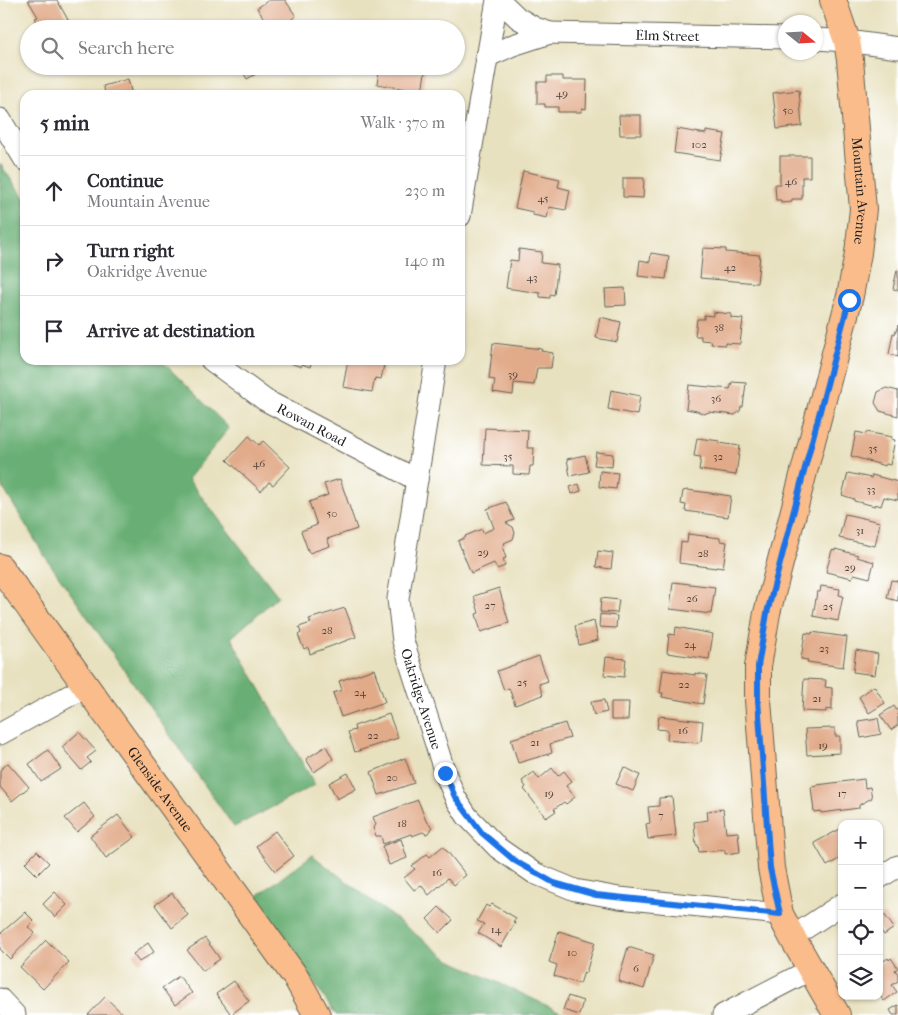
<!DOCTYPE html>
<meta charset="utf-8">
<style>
:root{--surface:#fff;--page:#f2f2f3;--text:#2b2b33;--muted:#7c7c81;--line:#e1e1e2}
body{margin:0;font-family:"IM FELL French Canon",serif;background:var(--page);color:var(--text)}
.controls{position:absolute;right:15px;bottom:15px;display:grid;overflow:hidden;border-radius:10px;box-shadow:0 1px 4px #0004}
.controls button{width:45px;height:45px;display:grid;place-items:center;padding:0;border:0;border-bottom:1px solid var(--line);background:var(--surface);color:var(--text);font:25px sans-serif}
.compass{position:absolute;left:778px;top:15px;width:45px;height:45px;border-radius:50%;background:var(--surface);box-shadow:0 1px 4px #0004;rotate:108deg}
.stop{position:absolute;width:15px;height:15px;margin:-11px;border:4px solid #1a73e8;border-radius:50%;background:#fff}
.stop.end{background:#1a73e8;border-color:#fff;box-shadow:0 1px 5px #0008}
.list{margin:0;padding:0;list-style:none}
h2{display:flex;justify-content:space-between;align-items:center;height:65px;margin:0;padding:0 20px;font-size:21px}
h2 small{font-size:16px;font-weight:400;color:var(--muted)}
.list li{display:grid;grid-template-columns:32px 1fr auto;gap:15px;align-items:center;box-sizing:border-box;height:70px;padding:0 20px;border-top:1px solid var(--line)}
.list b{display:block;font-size:19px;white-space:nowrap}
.list p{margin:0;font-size:16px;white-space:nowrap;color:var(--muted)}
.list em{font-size:16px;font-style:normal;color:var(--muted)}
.icon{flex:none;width:28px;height:28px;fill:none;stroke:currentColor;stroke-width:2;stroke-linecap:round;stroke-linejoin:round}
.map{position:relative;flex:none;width:898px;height:1015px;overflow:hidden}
.search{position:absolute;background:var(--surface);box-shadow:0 1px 4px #0004;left:20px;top:20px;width:445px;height:55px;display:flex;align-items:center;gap:12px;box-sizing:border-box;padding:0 18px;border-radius:28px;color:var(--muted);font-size:19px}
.panel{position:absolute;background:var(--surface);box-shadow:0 1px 4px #0004;left:20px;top:90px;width:445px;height:275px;border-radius:15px}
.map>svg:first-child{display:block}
</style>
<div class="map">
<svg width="898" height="1015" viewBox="0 0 898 1015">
<rect width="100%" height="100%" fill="#fff"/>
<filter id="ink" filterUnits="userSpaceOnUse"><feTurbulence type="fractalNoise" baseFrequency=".02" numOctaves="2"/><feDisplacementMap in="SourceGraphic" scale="10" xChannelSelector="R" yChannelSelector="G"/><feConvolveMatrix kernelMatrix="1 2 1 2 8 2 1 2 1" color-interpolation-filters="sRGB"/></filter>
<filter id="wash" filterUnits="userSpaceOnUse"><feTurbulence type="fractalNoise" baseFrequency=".0096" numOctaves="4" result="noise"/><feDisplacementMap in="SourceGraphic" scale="20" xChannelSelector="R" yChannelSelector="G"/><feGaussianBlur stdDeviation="1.12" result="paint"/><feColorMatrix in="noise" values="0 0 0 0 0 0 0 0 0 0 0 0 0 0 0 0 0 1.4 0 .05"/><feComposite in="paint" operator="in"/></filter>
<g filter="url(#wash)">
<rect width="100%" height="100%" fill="#e8e1bf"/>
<g fill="#69af74" stroke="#426648">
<path d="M 0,164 L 25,199 L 25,360 L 161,360 L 229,428 L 188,479 L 278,596 L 231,638 L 315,785 L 234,827 L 46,558 L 0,483 Z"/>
<path d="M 312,855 L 448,959 L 567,1015 L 336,1015 L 256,897 Z"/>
</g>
<g id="blocks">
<g fill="#e1aa89">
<path d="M 28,0 L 57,0 L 73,29 L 39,29 L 37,25 L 39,24 L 35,18 L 38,17 Z"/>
<path d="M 269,0 L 285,0 L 296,16 L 279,29 L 271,29 L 257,8 Z"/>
<path d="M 239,66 L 264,66 L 265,69 L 247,79 Z"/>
<path d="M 380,66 L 426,66 L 422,92 L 377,84 Z"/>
<path d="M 547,76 L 563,76 L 563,80 L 587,80 L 586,109 L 582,108 L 581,112 L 558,112 L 558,107 L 545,107 L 545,104 L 537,104 L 537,82 L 547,82 Z"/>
<path d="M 128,79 L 132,95 L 106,95 L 103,86 Z"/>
<path d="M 799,90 L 802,126 L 777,129 L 773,93 Z"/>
<path d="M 619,115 L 641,115 L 641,135 L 620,135 Z"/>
<path d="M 677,129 L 706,134 L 706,131 L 725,134 L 720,160 L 674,153 Z"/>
<path d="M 780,156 L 810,156 L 810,177 L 802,177 L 802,199 L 792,199 L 792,202 L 781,203 L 781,200 L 776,200 L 775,184 L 780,184 Z"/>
<path d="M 523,171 L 560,179 L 558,187 L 570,190 L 566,210 L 549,207 L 547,218 L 533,215 L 533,212 L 515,208 Z"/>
<path d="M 623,178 L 644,178 L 643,198 L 623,197 Z"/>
<path d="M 703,248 L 726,249 L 726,252 L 760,255 L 757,283 L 700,278 Z"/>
<path d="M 519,249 L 542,252 L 541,263 L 558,265 L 554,295 L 550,294 L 550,298 L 540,297 L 540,293 L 506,288 L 510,260 L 518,261 Z"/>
<path d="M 651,253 L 669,256 L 666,279 L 638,276 L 640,260 L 650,262 Z"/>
<path d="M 897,270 L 898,270 L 898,290 L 893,289 Z"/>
<path d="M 625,288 L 626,305 L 606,306 L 605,289 Z"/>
<path d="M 713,312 L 731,314 L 731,318 L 743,319 L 740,344 L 725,343 L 725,345 L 711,344 L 712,341 L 701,340 L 701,336 L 695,336 L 697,319 L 704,319 L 704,315 L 713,316 Z"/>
<path d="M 600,317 L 621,322 L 617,342 L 596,338 Z"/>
<path d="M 898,325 L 898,357 L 889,354 L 893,333 L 895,334 Z"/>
<path d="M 493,343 L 542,349 L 541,351 L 553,353 L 551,368 L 537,368 L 534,385 L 514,383 L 513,395 L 493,392 L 495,380 L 489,379 Z"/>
<path d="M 282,360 L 312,360 L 310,367 L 302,364 L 301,367 Z"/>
<path d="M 348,360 L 385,360 L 381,379 L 375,378 L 372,392 L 343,387 Z"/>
<path d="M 732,382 L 746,383 L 743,407 L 741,407 L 740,411 L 735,415 L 709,412 L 704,414 L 697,411 L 686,409 L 689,385 L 730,389 Z"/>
<path d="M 886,388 L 898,391 L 898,416 L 880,411 L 875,403 L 878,392 Z"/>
<path d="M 611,390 L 640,396 L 637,415 L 608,409 Z"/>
<path d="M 485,428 L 528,430 L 527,448 L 534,448 L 533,466 L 530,466 L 529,475 L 513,474 L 513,466 L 483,465 Z"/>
<path d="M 856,432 L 866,434 L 866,432 L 892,437 L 891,439 L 895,440 L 890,465 L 886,464 L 885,466 L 851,456 Z"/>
<path d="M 249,436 L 259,445 L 263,441 L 290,467 L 273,485 L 269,482 L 261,491 L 227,460 Z"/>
<path d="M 697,438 L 720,441 L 719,443 L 740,446 L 736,475 L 699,470 L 701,457 L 694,456 Z"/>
<path d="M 596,452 L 613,454 L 612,467 L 594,465 Z"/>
<path d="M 585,455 L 589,472 L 570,476 L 567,459 Z"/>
<path d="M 600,471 L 618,473 L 616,489 L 599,487 Z"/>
<path d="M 848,473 L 871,478 L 872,475 L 898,482 L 898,500 L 884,497 L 881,506 L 875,504 L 875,506 L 854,501 L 854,499 L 842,495 Z"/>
<path d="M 340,479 L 357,529 L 327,539 L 330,546 L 309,553 L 301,531 L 317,525 L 309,502 L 328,495 L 324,484 Z"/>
<path d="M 579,484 L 581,491 L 572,494 L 570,487 Z"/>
<path d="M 688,490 L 731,496 L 728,517 L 685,511 L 686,505 L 681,504 L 683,491 Z"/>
<path d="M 506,502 L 514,520 L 506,523 L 513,527 L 515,533 L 513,539 L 504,543 L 505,545 L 502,546 L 506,558 L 503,559 L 505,566 L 497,569 L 494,563 L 471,573 L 458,541 L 466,537 L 465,536 L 482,529 L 483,533 L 494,528 L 487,509 Z"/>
<path d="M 845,514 L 880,522 L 875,546 L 839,538 Z"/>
<path d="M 688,534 L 720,538 L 720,541 L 727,542 L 723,568 L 716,567 L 716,568 L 679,563 L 681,542 L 687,543 Z"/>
<path d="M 835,549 L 858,555 L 857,557 L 874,562 L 870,578 L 854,574 L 852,578 L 826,572 L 832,550 L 835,551 Z"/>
<path d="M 598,551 L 613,553 L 611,569 L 596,567 Z"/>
<path d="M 891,580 L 898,581 L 898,601 L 887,598 Z"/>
<path d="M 673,582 L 715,587 L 711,614 L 670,609 Z"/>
<path d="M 821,586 L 840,589 L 839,595 L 843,596 L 838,621 L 813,616 L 817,592 L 820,592 Z"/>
<path d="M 499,588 L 509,623 L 481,632 L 476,614 L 479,613 L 474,596 Z"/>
<path d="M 601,598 L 619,600 L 617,613 L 600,612 Z"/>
<path d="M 345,608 L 356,637 L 310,654 L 308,647 L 304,649 L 298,635 L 301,633 L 299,627 L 311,623 L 309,619 Z"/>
<path d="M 600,614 L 617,616 L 616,628 L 599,627 Z"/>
<path d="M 594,621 L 598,640 L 579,645 L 575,626 Z"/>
<path d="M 676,627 L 713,634 L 709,659 L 667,653 L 669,634 L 675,635 Z"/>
<path d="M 812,632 L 847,637 L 843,667 L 807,662 L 808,660 L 801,659 L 805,633 L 812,634 Z"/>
<path d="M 856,650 L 878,654 L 875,675 L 853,672 Z"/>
<path d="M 539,656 L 548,681 L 539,684 L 543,695 L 515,705 L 509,688 L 504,690 L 497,671 Z"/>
<path d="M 606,657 L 626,659 L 624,677 L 604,675 Z"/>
<path d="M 374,669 L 385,702 L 341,717 L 333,693 L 342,690 L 339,681 Z"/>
<path d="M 663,670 L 695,675 L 695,673 L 707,675 L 703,704 L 662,697 L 663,693 L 660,693 Z"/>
<path d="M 804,679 L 826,680 L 825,687 L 832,688 L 832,710 L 826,709 L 826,712 L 802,711 Z"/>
<path d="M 874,686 L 885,703 L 869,713 L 859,697 Z"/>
<path d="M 604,700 L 607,712 L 594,715 L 591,702 Z"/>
<path d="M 611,702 L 629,702 L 628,720 L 611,720 Z"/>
<path d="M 894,706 L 898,712 L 898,725 L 891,730 L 880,715 Z"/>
<path d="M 389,714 L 398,738 L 355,752 L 348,732 L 355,730 L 354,726 Z"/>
<path d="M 659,716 L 703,721 L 701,741 L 698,743 L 667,740 L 668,730 L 657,729 Z"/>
<path d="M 878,718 L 881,734 L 861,738 L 858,721 Z"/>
<path d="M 565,723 L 570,738 L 550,744 L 552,753 L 518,763 L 511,739 Z"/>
<path d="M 835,728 L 835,736 L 840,736 L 840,753 L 807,755 L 805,729 Z"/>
<path d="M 79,732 L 96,751 L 87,758 L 91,762 L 81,770 L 62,747 Z"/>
<path d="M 326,746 L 333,759 L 314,772 L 306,759 Z"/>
<path d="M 48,750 L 61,769 L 41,782 L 29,764 Z"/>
<path d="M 405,758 L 414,783 L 379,795 L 371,772 Z"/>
<path d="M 8,763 L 29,787 L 12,801 L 0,787 L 0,770 Z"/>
<path d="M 624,767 L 640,775 L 633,791 L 616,784 Z"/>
<path d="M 552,768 L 558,776 L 564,771 L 572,781 L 566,786 L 575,797 L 566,804 L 564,802 L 554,809 L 556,811 L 546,818 L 524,789 L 526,787 L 522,781 L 534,772 L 539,779 Z"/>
<path d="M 348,773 L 356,789 L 337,799 L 329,783 Z"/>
<path d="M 864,779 L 865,788 L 870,787 L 872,798 L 859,805 L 859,808 L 821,813 L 821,811 L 814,812 L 811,787 L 817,786 L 817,785 Z"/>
<path d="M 672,797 L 676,836 L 648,839 L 646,824 L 650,823 L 648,807 L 659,806 L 659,798 Z"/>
<path d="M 418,800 L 426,821 L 430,824 L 432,828 L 430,832 L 426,834 L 423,832 L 412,836 L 411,834 L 383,844 L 381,836 L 376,836 L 373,828 L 376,825 L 373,817 Z"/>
<path d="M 84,803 L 95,817 L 77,832 L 65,818 Z"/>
<path d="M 723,809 L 726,833 L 738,832 L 740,852 L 725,854 L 725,850 L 699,852 L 698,845 L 696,845 L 694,822 L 708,820 L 707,811 Z"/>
<path d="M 118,815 L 135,837 L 106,858 L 90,836 Z"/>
<path d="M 842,828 L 842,857 L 827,866 L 814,843 Z"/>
<path d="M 275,831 L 294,856 L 275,871 L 256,846 Z"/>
<path d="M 401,839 L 407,858 L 389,865 L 382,846 Z"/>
<path d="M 443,846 L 466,875 L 454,885 L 448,878 L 429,895 L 421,885 L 414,890 L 404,878 L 415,869 L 412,866 L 427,854 L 430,857 Z"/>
<path d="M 37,851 L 49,863 L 37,875 L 25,863 Z"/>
<path d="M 55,892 L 67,905 L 55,917 L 43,904 Z"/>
<path d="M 172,893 L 188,915 L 172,928 L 155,905 Z"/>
<path d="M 492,904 L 516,918 L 513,922 L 515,923 L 501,947 L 478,933 L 484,924 L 477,921 L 486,905 L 489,907 Z"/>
<path d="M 439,907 L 453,920 L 440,933 L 427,919 Z"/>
<path d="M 25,912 L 34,921 L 28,927 L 35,933 L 10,959 L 0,949 L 0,934 Z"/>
<path d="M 884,914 L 894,928 L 884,935 L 879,928 L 879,918 Z"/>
<path d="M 559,931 L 595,942 L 586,973 L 584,972 L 580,984 L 554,976 L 557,965 L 549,962 Z"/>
<path d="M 205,938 L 220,959 L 203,971 L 187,950 Z"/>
<path d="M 46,940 L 69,962 L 43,989 L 20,967 Z"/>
<path d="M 148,943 L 154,952 L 139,962 L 133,954 Z"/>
<path d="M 628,947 L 654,955 L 644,989 L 618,981 Z"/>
<path d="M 888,958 L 889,960 L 891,958 L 898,968 L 895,970 L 898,974 L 898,981 L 892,985 L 897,992 L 884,1001 L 879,995 L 879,964 Z"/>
<path d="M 179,976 L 192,993 L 175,1005 L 162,988 Z"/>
<path d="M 234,981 L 249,1001 L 233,1013 L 235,1015 L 227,1015 L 230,1013 L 216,994 Z"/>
<path d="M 568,996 L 583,1001 L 579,1015 L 563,1010 Z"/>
<path d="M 105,997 L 124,1015 L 88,1015 Z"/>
<path d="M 898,1005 L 898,1015 L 893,1015 L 890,1010 Z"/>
</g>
</g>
</g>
<g filter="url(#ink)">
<use href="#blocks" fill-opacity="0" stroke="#636155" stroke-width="1"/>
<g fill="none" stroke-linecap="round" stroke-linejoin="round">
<defs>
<g id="minor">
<path d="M 499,0 L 518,18 L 535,28 L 550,33"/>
<path d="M 816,39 L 847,41 L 898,48"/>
<path id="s1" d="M 486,57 L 513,45 L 550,33 L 786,38"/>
<path d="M 0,119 L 25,160"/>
<path d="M 460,216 L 497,0"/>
<path id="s2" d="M 211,360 L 265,400 L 417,480"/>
<path id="s3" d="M 436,360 L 398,599 L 403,641 L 445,773 L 455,797 L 467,816 L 498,848 L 534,873 L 575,890 L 619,898 L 780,914"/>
<path d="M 0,734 L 85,687"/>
<path d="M 879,878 L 898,866"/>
<path d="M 792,937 L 842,904"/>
<path d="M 0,999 L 15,1015"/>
<path d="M 723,1015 L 810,970"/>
</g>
<g id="major">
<path id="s4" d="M 833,0 L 847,41 L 850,60 L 863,209 L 858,253 L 850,296 L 767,613 L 758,666 L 758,700 L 771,868 L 780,914 L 792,937 L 837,1015"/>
<path id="s5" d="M 0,567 L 297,979 L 317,1015"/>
</g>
</defs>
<use href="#minor" stroke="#636155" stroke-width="23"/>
<use href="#major" stroke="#636155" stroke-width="28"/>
<use href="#minor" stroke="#fff" stroke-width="21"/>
<use href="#major" stroke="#f9bc8a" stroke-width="26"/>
</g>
</g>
<g fill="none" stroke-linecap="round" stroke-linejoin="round" filter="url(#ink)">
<path stroke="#1a73e8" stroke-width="6" d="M 445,773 L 455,797 L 482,833 L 515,861 L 554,883 L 596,895 L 780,914 L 770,868 L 758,700 L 758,666 L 767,613 L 849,300"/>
</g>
<g text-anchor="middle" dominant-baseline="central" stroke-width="4.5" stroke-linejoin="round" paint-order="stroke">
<g font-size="11" fill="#4d4037">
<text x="562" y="93">49</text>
<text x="788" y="110">50</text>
<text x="699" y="144">102</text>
<text x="791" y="181">46</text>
<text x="543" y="198">45</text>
<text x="730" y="267">42</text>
<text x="532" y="277">43</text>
<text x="719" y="327">38</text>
<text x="513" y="374">39</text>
<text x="716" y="398">36</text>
<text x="873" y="448">35</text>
<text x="508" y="456">35</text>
<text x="718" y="456">32</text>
<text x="259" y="463">46</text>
<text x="871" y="489">33</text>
<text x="332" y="513">50</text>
<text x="860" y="530">31</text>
<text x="483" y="552">29</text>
<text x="703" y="553">28</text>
<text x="850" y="567">29</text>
<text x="692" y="598">26</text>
<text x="490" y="605">27</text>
<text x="828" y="606">25</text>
<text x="327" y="630">28</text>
<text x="690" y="644">24</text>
<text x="824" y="648">23</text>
<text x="522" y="682">25</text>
<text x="684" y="684">22</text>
<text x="360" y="692">24</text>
<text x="817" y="698">21</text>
<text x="683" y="730">16</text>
<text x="373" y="735">22</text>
<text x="535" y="742">21</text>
<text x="823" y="745">19</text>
<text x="392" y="777">20</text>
<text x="549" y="793">19</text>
<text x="842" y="793">17</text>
<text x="661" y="815">7</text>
<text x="402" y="823">18</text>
<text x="437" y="872">16</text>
<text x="496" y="929">14</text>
<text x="572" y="952">10</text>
<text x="636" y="968">6</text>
</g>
<g font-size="14" fill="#1c1c1c" stroke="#fff">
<text stroke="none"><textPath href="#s1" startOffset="186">Elm Street</textPath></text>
<text stroke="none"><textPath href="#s4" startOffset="194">Mountain Avenue</textPath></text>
<text stroke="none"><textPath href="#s2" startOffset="120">Rowan Road</textPath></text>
<text stroke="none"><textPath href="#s3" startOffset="345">Oakridge Avenue</textPath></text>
<text stroke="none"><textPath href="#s5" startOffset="274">Glenside Avenue</textPath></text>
</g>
</g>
</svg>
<div class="controls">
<button>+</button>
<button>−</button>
<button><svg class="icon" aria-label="locate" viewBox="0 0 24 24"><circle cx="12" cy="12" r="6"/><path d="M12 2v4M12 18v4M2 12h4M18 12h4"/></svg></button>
<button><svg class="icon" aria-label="layers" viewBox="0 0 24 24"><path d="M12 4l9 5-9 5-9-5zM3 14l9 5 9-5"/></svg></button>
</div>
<svg class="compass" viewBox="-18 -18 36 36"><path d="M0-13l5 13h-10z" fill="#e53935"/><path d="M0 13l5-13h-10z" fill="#7c7c81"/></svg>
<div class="stop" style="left:849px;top:300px"></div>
<div class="stop end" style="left:445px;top:773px"></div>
<div class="search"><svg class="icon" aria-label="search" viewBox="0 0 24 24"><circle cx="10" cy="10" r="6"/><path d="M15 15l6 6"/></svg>Search here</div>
<section class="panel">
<h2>5 min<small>Walk · 370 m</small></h2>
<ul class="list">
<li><svg class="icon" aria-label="ahead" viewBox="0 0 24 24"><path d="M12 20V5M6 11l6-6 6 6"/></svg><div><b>Continue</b><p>Mountain Avenue</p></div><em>230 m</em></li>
<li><svg class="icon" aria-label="right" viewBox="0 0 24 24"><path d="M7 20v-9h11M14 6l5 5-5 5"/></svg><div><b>Turn right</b><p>Oakridge Avenue</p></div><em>140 m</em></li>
<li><svg class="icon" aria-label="arrive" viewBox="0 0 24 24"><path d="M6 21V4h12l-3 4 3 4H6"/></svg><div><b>Arrive at destination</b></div></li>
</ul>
</section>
</div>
